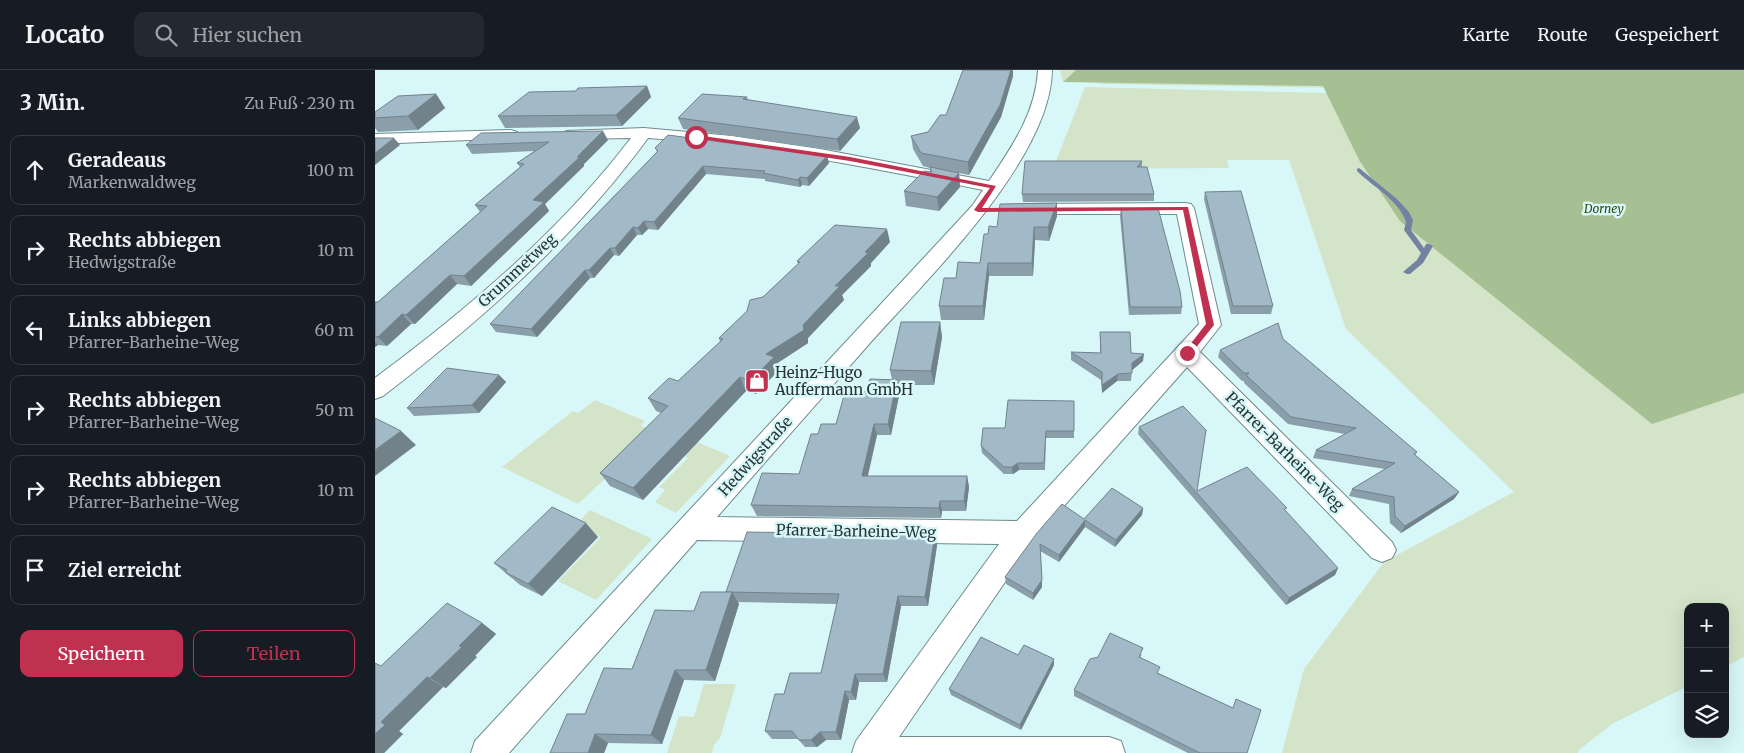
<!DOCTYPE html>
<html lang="de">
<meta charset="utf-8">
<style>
:root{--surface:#171b24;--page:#242831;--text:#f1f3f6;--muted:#9ea1a6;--line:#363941;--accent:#c0304f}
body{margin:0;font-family:Merriweather,serif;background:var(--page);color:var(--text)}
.controls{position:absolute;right:15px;bottom:15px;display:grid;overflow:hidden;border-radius:10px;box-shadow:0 5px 20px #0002}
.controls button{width:45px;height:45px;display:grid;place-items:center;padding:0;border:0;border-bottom:1px solid var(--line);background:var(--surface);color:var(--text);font:25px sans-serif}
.stop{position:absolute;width:15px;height:15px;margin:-11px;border:4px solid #c0304f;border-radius:50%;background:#fff}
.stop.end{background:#c0304f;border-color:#fff;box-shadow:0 1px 5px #0008}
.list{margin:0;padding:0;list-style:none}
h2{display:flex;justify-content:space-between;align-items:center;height:65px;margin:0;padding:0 20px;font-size:21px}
h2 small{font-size:16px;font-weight:400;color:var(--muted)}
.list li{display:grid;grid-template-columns:32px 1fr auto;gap:15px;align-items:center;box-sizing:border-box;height:70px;margin:0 10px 10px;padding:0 10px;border:1px solid var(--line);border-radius:10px}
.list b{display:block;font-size:19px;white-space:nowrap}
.list p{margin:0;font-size:16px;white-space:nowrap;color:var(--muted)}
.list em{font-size:16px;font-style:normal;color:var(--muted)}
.actions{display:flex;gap:10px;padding:15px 20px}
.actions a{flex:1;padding:11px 0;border:1px solid var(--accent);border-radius:10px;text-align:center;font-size:18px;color:var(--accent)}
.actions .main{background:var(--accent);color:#fff}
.icon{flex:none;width:28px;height:28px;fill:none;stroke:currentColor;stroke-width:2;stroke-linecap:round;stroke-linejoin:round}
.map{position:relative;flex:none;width:1369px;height:683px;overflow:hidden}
header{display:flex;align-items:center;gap:30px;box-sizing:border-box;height:70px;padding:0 25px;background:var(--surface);border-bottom:1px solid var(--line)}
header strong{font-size:24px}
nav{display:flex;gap:28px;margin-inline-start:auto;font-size:18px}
.search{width:350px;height:45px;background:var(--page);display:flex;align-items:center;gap:12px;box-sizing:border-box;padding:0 18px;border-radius:10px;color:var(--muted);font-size:19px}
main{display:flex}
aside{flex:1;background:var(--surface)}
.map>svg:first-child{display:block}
</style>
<header>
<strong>Locato</strong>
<div class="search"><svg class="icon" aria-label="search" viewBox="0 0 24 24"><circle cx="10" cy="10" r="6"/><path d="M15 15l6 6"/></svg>Hier suchen</div>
<nav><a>Karte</a><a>Route</a><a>Gespeichert</a></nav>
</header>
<main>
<aside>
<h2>3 Min.<small>Zu Fuß · 230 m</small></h2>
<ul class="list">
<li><svg class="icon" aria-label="ahead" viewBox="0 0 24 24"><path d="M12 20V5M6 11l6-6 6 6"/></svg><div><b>Geradeaus</b><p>Markenwaldweg</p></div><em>100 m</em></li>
<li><svg class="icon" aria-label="right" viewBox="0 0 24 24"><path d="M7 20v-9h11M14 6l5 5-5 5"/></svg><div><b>Rechts abbiegen</b><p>Hedwigstraße</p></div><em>10 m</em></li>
<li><svg class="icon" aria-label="left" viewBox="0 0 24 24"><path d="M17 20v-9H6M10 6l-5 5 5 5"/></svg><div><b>Links abbiegen</b><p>Pfarrer-Barheine-Weg</p></div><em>60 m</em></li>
<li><svg class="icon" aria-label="right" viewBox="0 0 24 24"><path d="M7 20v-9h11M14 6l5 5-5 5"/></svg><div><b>Rechts abbiegen</b><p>Pfarrer-Barheine-Weg</p></div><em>50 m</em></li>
<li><svg class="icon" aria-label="right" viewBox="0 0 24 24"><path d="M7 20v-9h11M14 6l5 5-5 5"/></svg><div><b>Rechts abbiegen</b><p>Pfarrer-Barheine-Weg</p></div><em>10 m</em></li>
<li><svg class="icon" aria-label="arrive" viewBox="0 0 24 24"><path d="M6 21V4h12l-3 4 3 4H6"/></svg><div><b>Ziel erreicht</b></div></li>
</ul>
<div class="actions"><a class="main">Speichern</a><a>Teilen</a></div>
</aside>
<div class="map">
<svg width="1369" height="683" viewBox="0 0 1369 683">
<rect width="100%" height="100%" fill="#d8f7f9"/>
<g fill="#d3e4c8">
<path d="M 685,0 L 1369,0 L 1369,321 L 1361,325 L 1369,323 L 1369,587 L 1350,597 L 1350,537 L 1313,537 L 1313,616 L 1237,654 L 1204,680 L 1203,683 L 907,683 L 929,599 L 1009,492 L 1139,422 L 971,259 L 914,90 L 852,90 L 854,98 L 678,99 L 710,17 L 952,23 L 984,90 L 967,18 L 729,14 L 702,10 L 698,3 L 688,12 Z"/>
<path d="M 220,330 L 270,351 L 266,356 L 313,375 L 318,370 L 355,386 L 301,443 L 280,432 L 290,420 L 284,417 L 313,388 L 303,382 L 232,397 L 228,401 L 235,404 L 203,434 L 127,397 L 198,341 L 203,343 Z"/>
<path d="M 215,440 L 277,469 L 221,530 L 183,511 L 226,467 L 201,455 Z"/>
<path d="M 329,614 L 361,614 L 345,668 L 339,675 L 337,683 L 292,683 L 304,646 L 319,647 Z"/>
</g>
<path fill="#a6c094" d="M 701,0 L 1369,0 L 1369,323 L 1277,354 L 1025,151 L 984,90 L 948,16 L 688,12 Z"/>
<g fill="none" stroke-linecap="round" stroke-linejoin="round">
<path fill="#7482a2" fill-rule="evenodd" d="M 984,98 L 1022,129 L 1034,142 L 1038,150 L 1036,160 L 1049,178 L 1051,174 L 1054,174 L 1058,176 L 1048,193 L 1035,204 L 1032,204 L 1028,202 L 1042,190 L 1046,183 L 1029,160 L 1031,152 C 1024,130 998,117 982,101 L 982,99 Z"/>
<defs>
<g id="minor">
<path d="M 663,0 L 677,0 C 676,89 553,208 495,273 C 444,331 393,389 342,447 L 642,451 L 824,254 L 802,144 L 649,144 L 643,143 L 640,139 L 643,135 L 649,134 L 810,133 L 816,134 L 819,138 L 846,255 L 825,282 L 1017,472 L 1021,480 L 1017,488 L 1007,492 L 997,488 L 812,297 L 658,471 L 524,667 L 734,667 L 746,671 L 750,683 L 477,683 L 481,671 L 624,474 L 322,470 L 134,683 L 96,683 L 100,671 L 597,136 L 608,120 C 496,98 386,75 273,68 C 200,168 105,251 8,326 L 0,329 L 0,308 C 93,239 186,160 256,68 L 197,69 L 191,67 L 189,64 L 191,61 L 269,58 L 357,66 L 445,79 L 614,111 C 637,77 661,42 663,0 Z"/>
<path d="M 136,60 L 142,62 L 144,65 L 142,68 L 0,74 L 0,64 Z"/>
</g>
</defs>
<use href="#minor" stroke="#6e8b8d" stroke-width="2"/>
<use href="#minor" fill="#fff" fill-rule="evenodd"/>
</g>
<g fill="#8b9fab">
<path d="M 638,6 L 626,47 L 594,105 L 584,103 L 585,117 L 564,141 L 531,136 L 529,121 L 555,102 L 555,98 L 548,96 L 538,79 L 536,66 L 553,62 L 571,45 Z"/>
<path d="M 272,16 L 276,27 L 247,56 L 130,58 L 123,46 L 201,21 Z"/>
<path d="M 61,24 L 70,38 L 43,60 L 3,62 L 0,58 L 0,42 Z"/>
<path d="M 372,27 L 373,30 L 485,58 L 465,81 L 308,59 L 303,48 Z"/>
<path d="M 233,70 L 209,94 L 209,96 L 170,134 L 174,141 L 96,216 L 82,214 L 40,254 L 36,254 L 12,276 L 3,275 L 0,277 L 0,232 L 3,232 L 105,142 L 100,135 L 145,97 L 142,93 L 159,81 L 97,84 L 91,75 Z"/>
<path d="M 280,78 L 452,86 L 454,93 L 434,116 L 427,115 L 425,117 L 390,111 L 390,109 L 331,104 L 283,160 L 273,159 L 267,165 L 262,165 L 244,186 L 239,185 L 219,208 L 215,208 L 162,267 L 121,262 L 115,254 L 282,82 Z"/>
<path d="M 767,91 L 767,97 L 779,124 L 779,131 L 648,132 L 647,124 Z"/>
<path d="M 830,122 L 898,236 L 896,244 L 856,244 L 829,129 Z"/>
<path d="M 682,133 L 682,146 L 674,171 L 660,170 L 658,206 L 614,206 L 609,250 L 566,250 L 564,236 L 581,208 L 605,193 L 613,164 Z"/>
<path d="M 746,139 L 807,237 L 806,244 L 754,245 L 745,146 Z"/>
<path d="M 515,172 L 496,193 L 496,196 L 467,225 L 469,230 L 433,268 L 433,273 L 401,294 L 404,300 L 381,324 L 371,321 L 268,430 L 235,416 L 225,403 L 286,343 L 281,341 L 273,328 L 303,311 L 345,272 L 344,268 L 423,194 L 422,191 Z"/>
<path d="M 565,252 L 567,267 L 559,315 L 524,315 L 525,321 L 516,365 L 502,365 L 493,406 L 592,406 L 594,417 L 591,441 L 567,441 L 566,448 L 382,446 L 376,435 L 424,404 L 443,364 L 461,354 L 491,322 L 517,310 L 515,300 Z"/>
<path d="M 725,262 L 768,291 L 757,300 L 756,311 L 742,311 L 727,323 L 726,310 L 696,290 L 696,282 L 725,283 Z"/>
<path d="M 908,269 L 1042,382 L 1040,385 L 1084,422 L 1079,429 L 1026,463 L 1015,453 L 1014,434 L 974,426 L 977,419 L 1010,399 L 938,388 L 941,380 L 970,364 L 913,354 L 869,313 L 869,311 L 867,311 L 843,287 L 845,280 Z"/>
<path d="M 124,305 L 131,312 L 104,343 L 39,346 L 32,338 Z"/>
<path d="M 699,331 L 699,368 L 671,368 L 670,400 L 644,400 L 638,404 L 629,404 L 607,383 L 606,376 L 630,358 Z"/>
<path d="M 764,357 L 822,421 L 910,441 L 963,498 L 960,505 L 911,535 L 763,364 Z"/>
<path d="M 768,438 L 767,445 L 740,477 L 710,457 L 684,492 L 665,481 L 667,517 L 658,530 L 631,514 L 630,507 L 662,463 L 709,449 Z"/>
<path d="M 560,465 L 562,475 L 553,536 L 526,536 L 512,612 L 484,612 L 481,630 L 474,630 L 466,670 L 451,670 L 442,677 L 430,677 L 423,669 L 397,669 L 390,661 L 409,624 L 446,603 L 462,534 L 363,532 L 364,534 L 340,611 L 309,610 L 287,674 L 233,673 L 229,683 L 210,644 L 257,599 L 319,541 L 351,522 Z"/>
<path d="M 223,467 L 167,526 L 145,515 L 138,509 L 134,506 L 119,493 Z"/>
<path d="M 107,553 L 121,564 L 100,586 L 102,587 L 71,618 L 68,617 L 24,661 L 28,664 L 9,683 L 6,596 Z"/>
<path d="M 767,584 L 765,588 L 783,603 L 858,638 L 861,629 L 872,683 L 813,683 L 699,626 L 699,620 Z"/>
<path d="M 643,585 L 679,595 L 646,660 L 576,625 L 574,619 Z"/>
</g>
<g fill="#71828b">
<path d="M 636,0 L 638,0 L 638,6 L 626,47 L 594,105 L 593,92 Z"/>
<path d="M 272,16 L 276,27 L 247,56 L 241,45 Z"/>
<path d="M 61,24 L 70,38 L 43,60 L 33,46 Z"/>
<path d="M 482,47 L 485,58 L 465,81 L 462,69 Z"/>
<path d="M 228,61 L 233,70 L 209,94 L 209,96 L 170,134 L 174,141 L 96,216 L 89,206 L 158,130 Z"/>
<path d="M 19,68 L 25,75 L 0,95 L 0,83 Z"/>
<path d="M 452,86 L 454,93 L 434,116 L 432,108 Z"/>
<path d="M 328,96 L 331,104 L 283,160 L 279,152 Z"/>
<path d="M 584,103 L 585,117 L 564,141 L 562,127 Z"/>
<path d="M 425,107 L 427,115 L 425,117 L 423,110 Z"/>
<path d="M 682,133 L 682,146 L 674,171 L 673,157 Z"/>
<path d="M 269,151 L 273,159 L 267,165 L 263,158 Z"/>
<path d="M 258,157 L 262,165 L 244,186 L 240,178 Z"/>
<path d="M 659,157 L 660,170 L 658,206 L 657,193 Z"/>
<path d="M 512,159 L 515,172 L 496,193 L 496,196 L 467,225 L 469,230 L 433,268 L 433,273 L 401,294 L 404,300 L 381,324 L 375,311 L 391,284 L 428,255 L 460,216 L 490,182 Z"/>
<path d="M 235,178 L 239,185 L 219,208 L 214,200 Z"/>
<path d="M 613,193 L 614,206 L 609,250 L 608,236 Z"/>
<path d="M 210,200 L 215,208 L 162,267 L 156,259 Z"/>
<path d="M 75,205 L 82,214 L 40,254 L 31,245 Z"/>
<path d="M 27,244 L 36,254 L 12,276 L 3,267 Z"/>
<path d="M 565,252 L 567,267 L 559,315 L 556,301 Z"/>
<path d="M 0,272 L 3,275 L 0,277 Z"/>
<path d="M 769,284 L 768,291 L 756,301 L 757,293 Z"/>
<path d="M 743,304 L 742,311 L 727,323 L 727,315 Z"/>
<path d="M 124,305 L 131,312 L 104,343 L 97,335 Z"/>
<path d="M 365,307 L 371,321 L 268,430 L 258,418 Z"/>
<path d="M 522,310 L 525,321 L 516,365 L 513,354 Z"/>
<path d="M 499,354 L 502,365 L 490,416 L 487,406 Z"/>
<path d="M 26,361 L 41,375 L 0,406 L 0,380 Z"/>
<path d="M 643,393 L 644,400 L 638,404 L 637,397 Z"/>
<path d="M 592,406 L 594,417 L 591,441 L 589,431 Z"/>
<path d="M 1084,422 L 1079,429 L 1026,463 L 1030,456 Z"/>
<path d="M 565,431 L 567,441 L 566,448 L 564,438 Z"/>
<path d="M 768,438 L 767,445 L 740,477 L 741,470 Z"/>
<path d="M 710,450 L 710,457 L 684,492 L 684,485 Z"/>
<path d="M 211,453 L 223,467 L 167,526 L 153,514 Z"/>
<path d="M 560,465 L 562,475 L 553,536 L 550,527 Z"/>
<path d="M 963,498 L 960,505 L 911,535 L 914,528 Z"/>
<path d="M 667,510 L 667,517 L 658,530 L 658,523 Z"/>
<path d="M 357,522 L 364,534 L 340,611 L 331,600 Z"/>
<path d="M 523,526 L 526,536 L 512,612 L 508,604 Z"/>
<path d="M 107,553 L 121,564 L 100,586 L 102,587 L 71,618 L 55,608 L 84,576 Z"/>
<path d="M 679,589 L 679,595 L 646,660 L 645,655 Z"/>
<path d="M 300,600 L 309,610 L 287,674 L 276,665 Z"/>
<path d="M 480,604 L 484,612 L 481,630 L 476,622 Z"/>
<path d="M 52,607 L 68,617 L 24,661 L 28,664 L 9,683 L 0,683 L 0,664 L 6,652 Z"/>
<path d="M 470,621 L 474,630 L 466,670 L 461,662 Z"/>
<path d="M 445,662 L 451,670 L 442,677 L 436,670 Z"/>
<path d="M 220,664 L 233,673 L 229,683 L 213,683 Z"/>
</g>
<g fill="#a2b9c7" stroke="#71828b">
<path d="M 588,0 L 636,0 L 625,35 L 593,92 L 546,83 L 536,66 L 553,62 L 565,45 L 571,45 Z"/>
<path d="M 272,16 L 241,45 L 123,46 L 154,22 L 201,21 L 203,18 Z"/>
<path d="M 61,24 L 33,46 L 0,48 L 0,42 L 23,26 Z"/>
<path d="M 327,24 L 372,27 L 368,29 L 482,47 L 462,69 L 303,48 Z"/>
<path d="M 228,61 L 202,87 L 205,87 L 158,130 L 169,132 L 89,206 L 75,205 L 31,245 L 27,244 L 3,267 L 0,266 L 0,232 L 3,232 L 112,136 L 100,135 L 149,94 L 142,93 L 174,72 L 91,75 L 106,63 Z"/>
<path d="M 293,65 L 452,86 L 432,108 L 425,107 L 423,110 L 388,103 L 390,101 L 328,96 L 279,152 L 269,151 L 263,158 L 258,157 L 240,178 L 235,178 L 214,200 L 210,200 L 156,259 L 115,254 L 283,81 L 280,78 Z"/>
<path d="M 0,68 L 19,68 L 0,83 Z"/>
<path d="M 650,91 L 767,91 L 762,97 L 772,97 L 779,124 L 647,124 Z"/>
<path d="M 555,97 L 584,103 L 562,127 L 529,121 L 549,101 L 557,102 Z"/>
<path d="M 866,121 L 898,236 L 858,236 L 830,122 Z"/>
<path d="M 682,133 L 673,157 L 659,157 L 657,193 L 613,193 L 608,236 L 564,236 L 569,208 L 581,208 L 583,192 L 605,193 L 609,164 L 613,164 L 614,156 L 622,157 L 625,134 Z"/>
<path d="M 783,138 L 805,221 L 807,237 L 755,237 L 746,139 Z"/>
<path d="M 460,155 L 512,159 L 490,182 L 493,183 L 460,216 L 465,216 L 428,255 L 429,260 L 391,284 L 399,287 L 375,311 L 365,307 L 258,418 L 225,403 L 293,336 L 273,328 L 294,308 L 303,311 L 348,269 L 344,268 L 372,241 L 375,230 L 388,227 L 425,192 L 422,191 Z"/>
<path d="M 526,252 L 565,252 L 556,301 L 515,300 Z"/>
<path d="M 903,253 L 908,269 L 1042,382 L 1039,384 L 1084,422 L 1030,456 L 1020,446 L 1019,427 L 977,419 L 1020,393 L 941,380 L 981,358 L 916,347 L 871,305 L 874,303 L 869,303 L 845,280 Z"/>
<path d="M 725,262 L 755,262 L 756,283 L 769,284 L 757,293 L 757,303 L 743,304 L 727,315 L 727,302 L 696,282 L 726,283 Z"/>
<path d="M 72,298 L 124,305 L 97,335 L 32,338 Z"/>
<path d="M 495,309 L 522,310 L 513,354 L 499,354 L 487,406 L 592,406 L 589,431 L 565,431 L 564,438 L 376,435 L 387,403 L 424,404 L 436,364 L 443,364 L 446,354 L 461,354 L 472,315 L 491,322 Z"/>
<path d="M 633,330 L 699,331 L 699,361 L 671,361 L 669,393 L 643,393 L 637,397 L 629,397 L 606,376 L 608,358 L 630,358 Z"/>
<path d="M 808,336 L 831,360 L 822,421 L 872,397 L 912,438 L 909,439 L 963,498 L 914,528 L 764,357 Z"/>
<path d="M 0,348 L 26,361 L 0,380 Z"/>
<path d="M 737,418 L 768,438 L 741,470 L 710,450 L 684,485 L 665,474 L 667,510 L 658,523 L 630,507 L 662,463 L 687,434 L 709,449 Z"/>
<path d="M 177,437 L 211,453 L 153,514 L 130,502 L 132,500 L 119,493 Z"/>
<path d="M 372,462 L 560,465 L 550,527 L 523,526 L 508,604 L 480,604 L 476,622 L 470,621 L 461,662 L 445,662 L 436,670 L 424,670 L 417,661 L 390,661 L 400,624 L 409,624 L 415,603 L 446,603 L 464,524 L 351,522 Z"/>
<path d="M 326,522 L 357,522 L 331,600 L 300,600 L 276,665 L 220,664 L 213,683 L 175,683 L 192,644 L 210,644 L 229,598 L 257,599 L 280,540 L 319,541 Z"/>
<path d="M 72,533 L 107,553 L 84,576 L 87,577 L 55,608 L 52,607 L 6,652 L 10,655 L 0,664 L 0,593 L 6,596 Z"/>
<path d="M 735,563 L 768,578 L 764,587 L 785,597 L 782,603 L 858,638 L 861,629 L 886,640 L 872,683 L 825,683 L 699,620 L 715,589 L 723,587 Z"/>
<path d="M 606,567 L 643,585 L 649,575 L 679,589 L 645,655 L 574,619 Z"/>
</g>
<path fill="#c0304f" d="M 321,65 L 475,87 L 621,116 L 607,138 L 813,137 L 839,255 L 815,285 L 810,285 L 810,281 L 831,254 L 808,140 L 603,142 L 599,140 L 615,118 L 475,91 L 319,68 Z"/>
<defs>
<symbol id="shop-square" viewBox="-11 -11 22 22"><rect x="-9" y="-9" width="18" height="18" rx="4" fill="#c0304f" stroke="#d8f7f9"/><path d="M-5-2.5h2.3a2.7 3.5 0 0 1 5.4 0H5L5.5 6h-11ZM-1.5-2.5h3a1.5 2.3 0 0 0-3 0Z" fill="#fff"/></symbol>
</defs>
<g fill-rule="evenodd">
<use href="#shop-square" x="368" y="297" width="28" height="28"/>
</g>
<g text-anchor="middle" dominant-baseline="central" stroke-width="5" stroke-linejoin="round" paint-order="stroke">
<g font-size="12" font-style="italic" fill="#2b4b09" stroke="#d8f7f9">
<text x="1229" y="138">Dorney</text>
</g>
<g font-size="15" fill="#293435" stroke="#d8f7f9">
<text transform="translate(142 200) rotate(-43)">Grummetweg</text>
<text transform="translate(910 381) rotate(45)">Pfarrer-Barheine-Weg</text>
<text transform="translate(380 386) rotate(-48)">Hedwigstraße</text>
<text transform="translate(481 461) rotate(1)">Pfarrer-Barheine-Weg</text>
</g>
<g font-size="15" fill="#293435" stroke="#d8f7f9" text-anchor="start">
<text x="400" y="302">Heinz-Hugo<tspan x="400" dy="17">Auffermann GmbH</tspan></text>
</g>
</g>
</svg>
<div class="controls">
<button>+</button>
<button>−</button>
<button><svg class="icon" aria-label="layers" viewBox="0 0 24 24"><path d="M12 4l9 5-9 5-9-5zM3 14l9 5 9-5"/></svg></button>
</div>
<div class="stop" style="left:321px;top:67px"></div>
<div class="stop end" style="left:812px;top:283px"></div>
</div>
</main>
